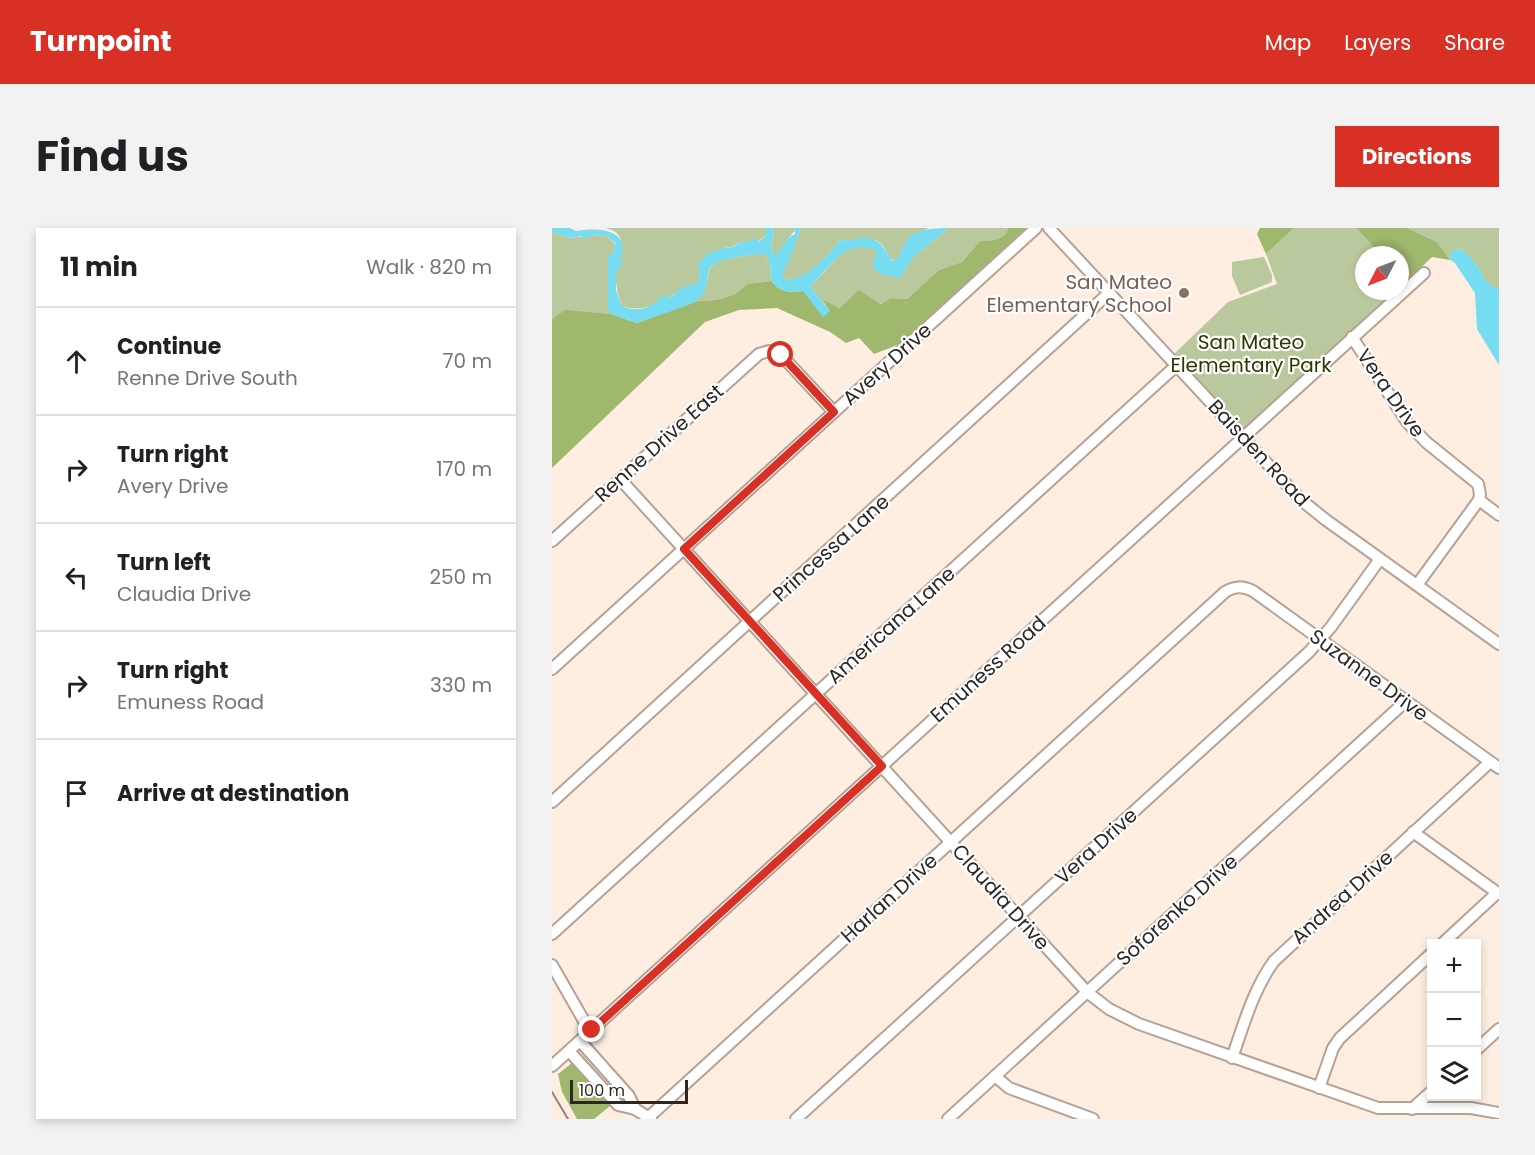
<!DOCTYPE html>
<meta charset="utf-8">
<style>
:root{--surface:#fff;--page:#f2f2f2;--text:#202124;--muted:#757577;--line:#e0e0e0;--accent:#d93025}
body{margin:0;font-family:Poppins,sans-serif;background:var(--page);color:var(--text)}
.controls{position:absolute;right:18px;bottom:18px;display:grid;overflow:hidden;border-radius:0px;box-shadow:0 3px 9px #0003}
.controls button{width:54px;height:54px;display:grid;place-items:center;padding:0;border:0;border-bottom:2px solid var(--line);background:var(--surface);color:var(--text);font:30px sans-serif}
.compass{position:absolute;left:803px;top:18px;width:54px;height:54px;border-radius:50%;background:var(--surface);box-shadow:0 3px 9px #0003;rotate:228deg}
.scale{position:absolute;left:18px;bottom:15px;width:118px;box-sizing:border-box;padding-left:6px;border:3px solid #2e2621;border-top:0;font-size:16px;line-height:21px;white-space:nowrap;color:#2e2621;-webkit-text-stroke:4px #fff;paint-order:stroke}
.stop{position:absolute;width:18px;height:18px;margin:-14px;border:4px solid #d93025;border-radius:50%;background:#fff}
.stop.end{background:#d93025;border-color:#fff;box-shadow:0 2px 6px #0008}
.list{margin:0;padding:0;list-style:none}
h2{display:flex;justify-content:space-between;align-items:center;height:78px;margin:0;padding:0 24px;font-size:26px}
h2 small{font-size:20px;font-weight:400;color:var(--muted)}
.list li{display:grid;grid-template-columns:39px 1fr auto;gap:18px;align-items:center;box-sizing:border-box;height:108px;padding:0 24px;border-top:2px solid var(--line)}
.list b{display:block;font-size:22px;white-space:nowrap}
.list p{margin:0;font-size:20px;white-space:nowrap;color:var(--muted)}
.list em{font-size:20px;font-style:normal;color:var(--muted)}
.icon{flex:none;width:33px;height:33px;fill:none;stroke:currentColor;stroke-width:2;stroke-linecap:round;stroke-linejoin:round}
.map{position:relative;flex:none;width:947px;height:891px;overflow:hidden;border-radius:0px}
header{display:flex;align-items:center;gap:36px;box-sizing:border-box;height:84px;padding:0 30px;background:var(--accent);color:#fff}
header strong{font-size:28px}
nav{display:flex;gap:33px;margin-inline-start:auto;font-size:21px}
.intro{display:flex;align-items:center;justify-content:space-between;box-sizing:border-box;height:144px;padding:0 36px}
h1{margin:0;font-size:42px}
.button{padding:15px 27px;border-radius:0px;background:var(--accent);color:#fff;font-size:21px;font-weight:700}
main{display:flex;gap:36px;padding:0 36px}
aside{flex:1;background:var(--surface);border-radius:0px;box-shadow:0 3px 9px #0003}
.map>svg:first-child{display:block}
</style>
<header>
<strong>Turnpoint</strong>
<nav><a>Map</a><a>Layers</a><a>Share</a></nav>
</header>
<div class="intro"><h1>Find us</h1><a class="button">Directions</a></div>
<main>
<aside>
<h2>11 min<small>Walk · 820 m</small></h2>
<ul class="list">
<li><svg class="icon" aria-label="ahead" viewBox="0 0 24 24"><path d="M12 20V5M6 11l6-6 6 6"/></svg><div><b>Continue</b><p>Renne Drive South</p></div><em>70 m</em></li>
<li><svg class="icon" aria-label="right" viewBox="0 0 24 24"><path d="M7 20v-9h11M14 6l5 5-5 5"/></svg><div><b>Turn right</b><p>Avery Drive</p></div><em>170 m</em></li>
<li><svg class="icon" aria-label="left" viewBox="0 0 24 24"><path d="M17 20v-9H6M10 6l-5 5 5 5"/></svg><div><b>Turn left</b><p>Claudia Drive</p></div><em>250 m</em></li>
<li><svg class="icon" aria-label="right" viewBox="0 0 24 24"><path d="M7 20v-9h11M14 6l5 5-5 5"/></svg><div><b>Turn right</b><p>Emuness Road</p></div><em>330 m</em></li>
<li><svg class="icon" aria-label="arrive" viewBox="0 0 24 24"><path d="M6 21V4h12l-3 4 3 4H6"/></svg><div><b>Arrive at destination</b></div></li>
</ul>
</aside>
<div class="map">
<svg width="947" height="891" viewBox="0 0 947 891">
<rect width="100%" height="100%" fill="#feeee2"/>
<g fill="#bac99d">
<path d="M 54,0 L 214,0 L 214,8 L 206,13 L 193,15 L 190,13 L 180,19 L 171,20 L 151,31 L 146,54 L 143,57 L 134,57 L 135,61 C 111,69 96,87 70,78 C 66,66 63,56 64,44 C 65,26 81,8 54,0 Z"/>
<path d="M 220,0 L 242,0 L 243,2 L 223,28 C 217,23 219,13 222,7 Z"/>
<path d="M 249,0 L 377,0 C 369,4 359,7 354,14 C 349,20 350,27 344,33 C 334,31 335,20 328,15 C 315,5 302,15 288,12 C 274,29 258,51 234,52 L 230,47 C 236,33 243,16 249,0 Z"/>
<path d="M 397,0 L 456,0 C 453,13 439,12 428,13 L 410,34 L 387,42 L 355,71 L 339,70 C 322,81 288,85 270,73 C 266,69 262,62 258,58 C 281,40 289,9 324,22 L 324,30 L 353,43 L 360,30 Z"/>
<path d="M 742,0 L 804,0 L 829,27 L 812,27 L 812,63 L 845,63 L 693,204 L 621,127 L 676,74 L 725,56 L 714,26 Z"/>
<path d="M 855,0 L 947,0 L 947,61 C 933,59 932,47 924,37 C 920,31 915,27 910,22 L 904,21 L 899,25 L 898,32 L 885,14 Z"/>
<path d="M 0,4 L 19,10 L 39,7 L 55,8 L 64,17 L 60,26 L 56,81 L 59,86 L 13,83 L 0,91 Z"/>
<path d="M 204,26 L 213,26 L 218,35 L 219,53 L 195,56 L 183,66 L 165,72 L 145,73 C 155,60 154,57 157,43 C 160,30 192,28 204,26 Z"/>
<path d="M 712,29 L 720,47 L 720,54 L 688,67 L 680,48 L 680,34 Z"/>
</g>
<g fill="#a0b76e">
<path d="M 456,0 L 474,0 L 348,116 L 322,126 L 307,110 L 294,115 L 278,104 L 225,80 L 187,82 L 153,94 L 0,240 L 0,91 L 13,82 L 59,86 L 85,95 L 145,73 L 165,72 L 183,66 L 195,56 L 219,53 C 229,64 236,65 251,63 L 278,83 L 270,72 L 288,80 L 307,62 L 328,76 L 339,70 L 355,71 L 387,42 L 410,34 L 428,13 C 439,12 453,13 456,0 Z"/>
<path d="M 708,0 L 742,0 L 714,26 L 705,6 Z"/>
<path d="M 804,0 L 855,0 L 885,14 L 898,32 L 880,29 L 854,54 L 848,47 L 848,27 L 829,27 Z"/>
<path d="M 20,835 L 58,878 L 42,891 L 25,891 L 10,864 L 6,846 Z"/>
</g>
<g fill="#75dcf1">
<path d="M 0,0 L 18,0 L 24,3 C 39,0 64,0 70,14 C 72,22 67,28 70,37 L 64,43 L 64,62 L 70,78 C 83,83 90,82 102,76 L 103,72 L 107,74 L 108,68 L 112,67 L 115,70 L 122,67 L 124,63 L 127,63 L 129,59 L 135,61 L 133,56 L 143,57 C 150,50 147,42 146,35 L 151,31 L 151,28 L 171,20 L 181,19 L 190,13 L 193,15 L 202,11 L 207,13 L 214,8 L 214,0 L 220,0 L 222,7 C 219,13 217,23 223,27 C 230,21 234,9 243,6 L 242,0 L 249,0 C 243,16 237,34 230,47 L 234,52 C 258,50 274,29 288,12 C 301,14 314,5 326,14 C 333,19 335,28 341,33 C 349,29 348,25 352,17 C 359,1 381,0 397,0 L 360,30 L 353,43 L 347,50 L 329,46 L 322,41 L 321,30 L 324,29 L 324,22 C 289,10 280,40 258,58 L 278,83 L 271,89 L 251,63 C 236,65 229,64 219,53 L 218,35 L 213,26 C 202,26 160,30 157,42 C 154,53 156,63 146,72 C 138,78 97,90 85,95 L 59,86 L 56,81 L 56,28 L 60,26 L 64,16 L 55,8 L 39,7 L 34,11 L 29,8 L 19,10 L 0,4 Z"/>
<path d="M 904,21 L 910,22 C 915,26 920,31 924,37 C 932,47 933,58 947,61 L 947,137 L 925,101 L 923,65 L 903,35 L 898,32 L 899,25 Z"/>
</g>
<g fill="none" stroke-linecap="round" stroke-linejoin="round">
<defs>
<g id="minor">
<path d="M 497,0 L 749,272 L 774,292 L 947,416"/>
<path d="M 800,109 L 855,194 L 874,214 L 926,256 L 928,266 L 927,272 L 865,357"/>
<path d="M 68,251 L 535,764 L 557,781 L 587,796 L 826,880 L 919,880 L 947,885"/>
<path d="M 927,272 L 947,287"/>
<path d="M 0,313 L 207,126 L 217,123 L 229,127 L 282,184"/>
<path d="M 0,441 L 484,0"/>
<path d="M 0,574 L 557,65"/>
<path d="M 861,604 L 947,666"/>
<path d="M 0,706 L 625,137"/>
<path d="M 890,716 L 945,665"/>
<path d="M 0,737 L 32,793 L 40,802"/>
<path d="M 28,813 L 77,868 L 83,881"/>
<path d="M 924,822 L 947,801"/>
<path d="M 17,823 L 66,877 L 83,881 L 99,891"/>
<path d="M 680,830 C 692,796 701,762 722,733 L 938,534"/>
<path d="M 0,838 L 872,45"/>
<path d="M 443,848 L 457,860 L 541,891"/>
<path d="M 767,860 L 781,820 L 788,810 L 880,725"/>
<path d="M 860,881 L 880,863"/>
<path d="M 97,889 L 673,364 C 683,358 690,358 701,363 L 947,540"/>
<path d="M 244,891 L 757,424 L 779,399 L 828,331"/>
<path d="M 396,891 L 854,473"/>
</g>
</defs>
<use href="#minor" stroke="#b5a294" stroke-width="14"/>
<use href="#minor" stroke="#fff" stroke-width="10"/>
<path stroke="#90847c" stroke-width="2" d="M 0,864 L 16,891"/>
</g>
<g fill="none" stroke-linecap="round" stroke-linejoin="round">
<path stroke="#d93025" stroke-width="8" d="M 40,802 L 330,538 L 132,321 L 282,184 L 229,127"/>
</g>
<circle fill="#8d6e63" stroke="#fff" stroke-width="2" cx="632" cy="65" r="6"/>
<g text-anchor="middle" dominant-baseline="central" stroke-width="4.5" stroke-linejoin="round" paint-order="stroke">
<g font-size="20" fill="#785e54" stroke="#fff" text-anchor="end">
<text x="620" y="54">San Mateo<tspan x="620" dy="23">Elementary School</tspan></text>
</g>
<g font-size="20" fill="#2b3800" stroke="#fff">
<text x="699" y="114">San Mateo<tspan x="699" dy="23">Elementary Park</tspan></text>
</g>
<g font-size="20" fill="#2e2621" stroke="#fff">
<text transform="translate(335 136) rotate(-42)">Avery Drive</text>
<text transform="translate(839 165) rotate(55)">Vera Drive</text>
<text transform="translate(107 215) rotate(-42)">Renne Drive East</text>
<text transform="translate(707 225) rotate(47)">Baisden Road</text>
<text transform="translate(279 320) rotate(-42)">Princessa Lane</text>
<text transform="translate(339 397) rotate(-42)">Americana Lane</text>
<text transform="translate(436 441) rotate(-42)">Emuness Road</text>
<text transform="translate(817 447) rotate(36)">Suzanne Drive</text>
<text transform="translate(544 618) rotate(-42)">Vera Drive</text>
<text transform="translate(449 669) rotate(48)">Claudia Drive</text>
<text transform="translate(790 669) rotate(-42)">Andrea Drive</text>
<text transform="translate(337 670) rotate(-42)">Harlan Drive</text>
<text transform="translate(625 682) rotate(-42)">Soforenko Drive</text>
</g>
</g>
</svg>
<div class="controls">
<button>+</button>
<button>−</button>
<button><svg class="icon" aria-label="layers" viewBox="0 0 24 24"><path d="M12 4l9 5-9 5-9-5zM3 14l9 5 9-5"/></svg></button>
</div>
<svg class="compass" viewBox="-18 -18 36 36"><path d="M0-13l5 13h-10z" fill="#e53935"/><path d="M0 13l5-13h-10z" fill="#757577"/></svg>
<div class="scale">100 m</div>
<div class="stop" style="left:229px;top:127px"></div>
<div class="stop end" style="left:40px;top:802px"></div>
</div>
</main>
